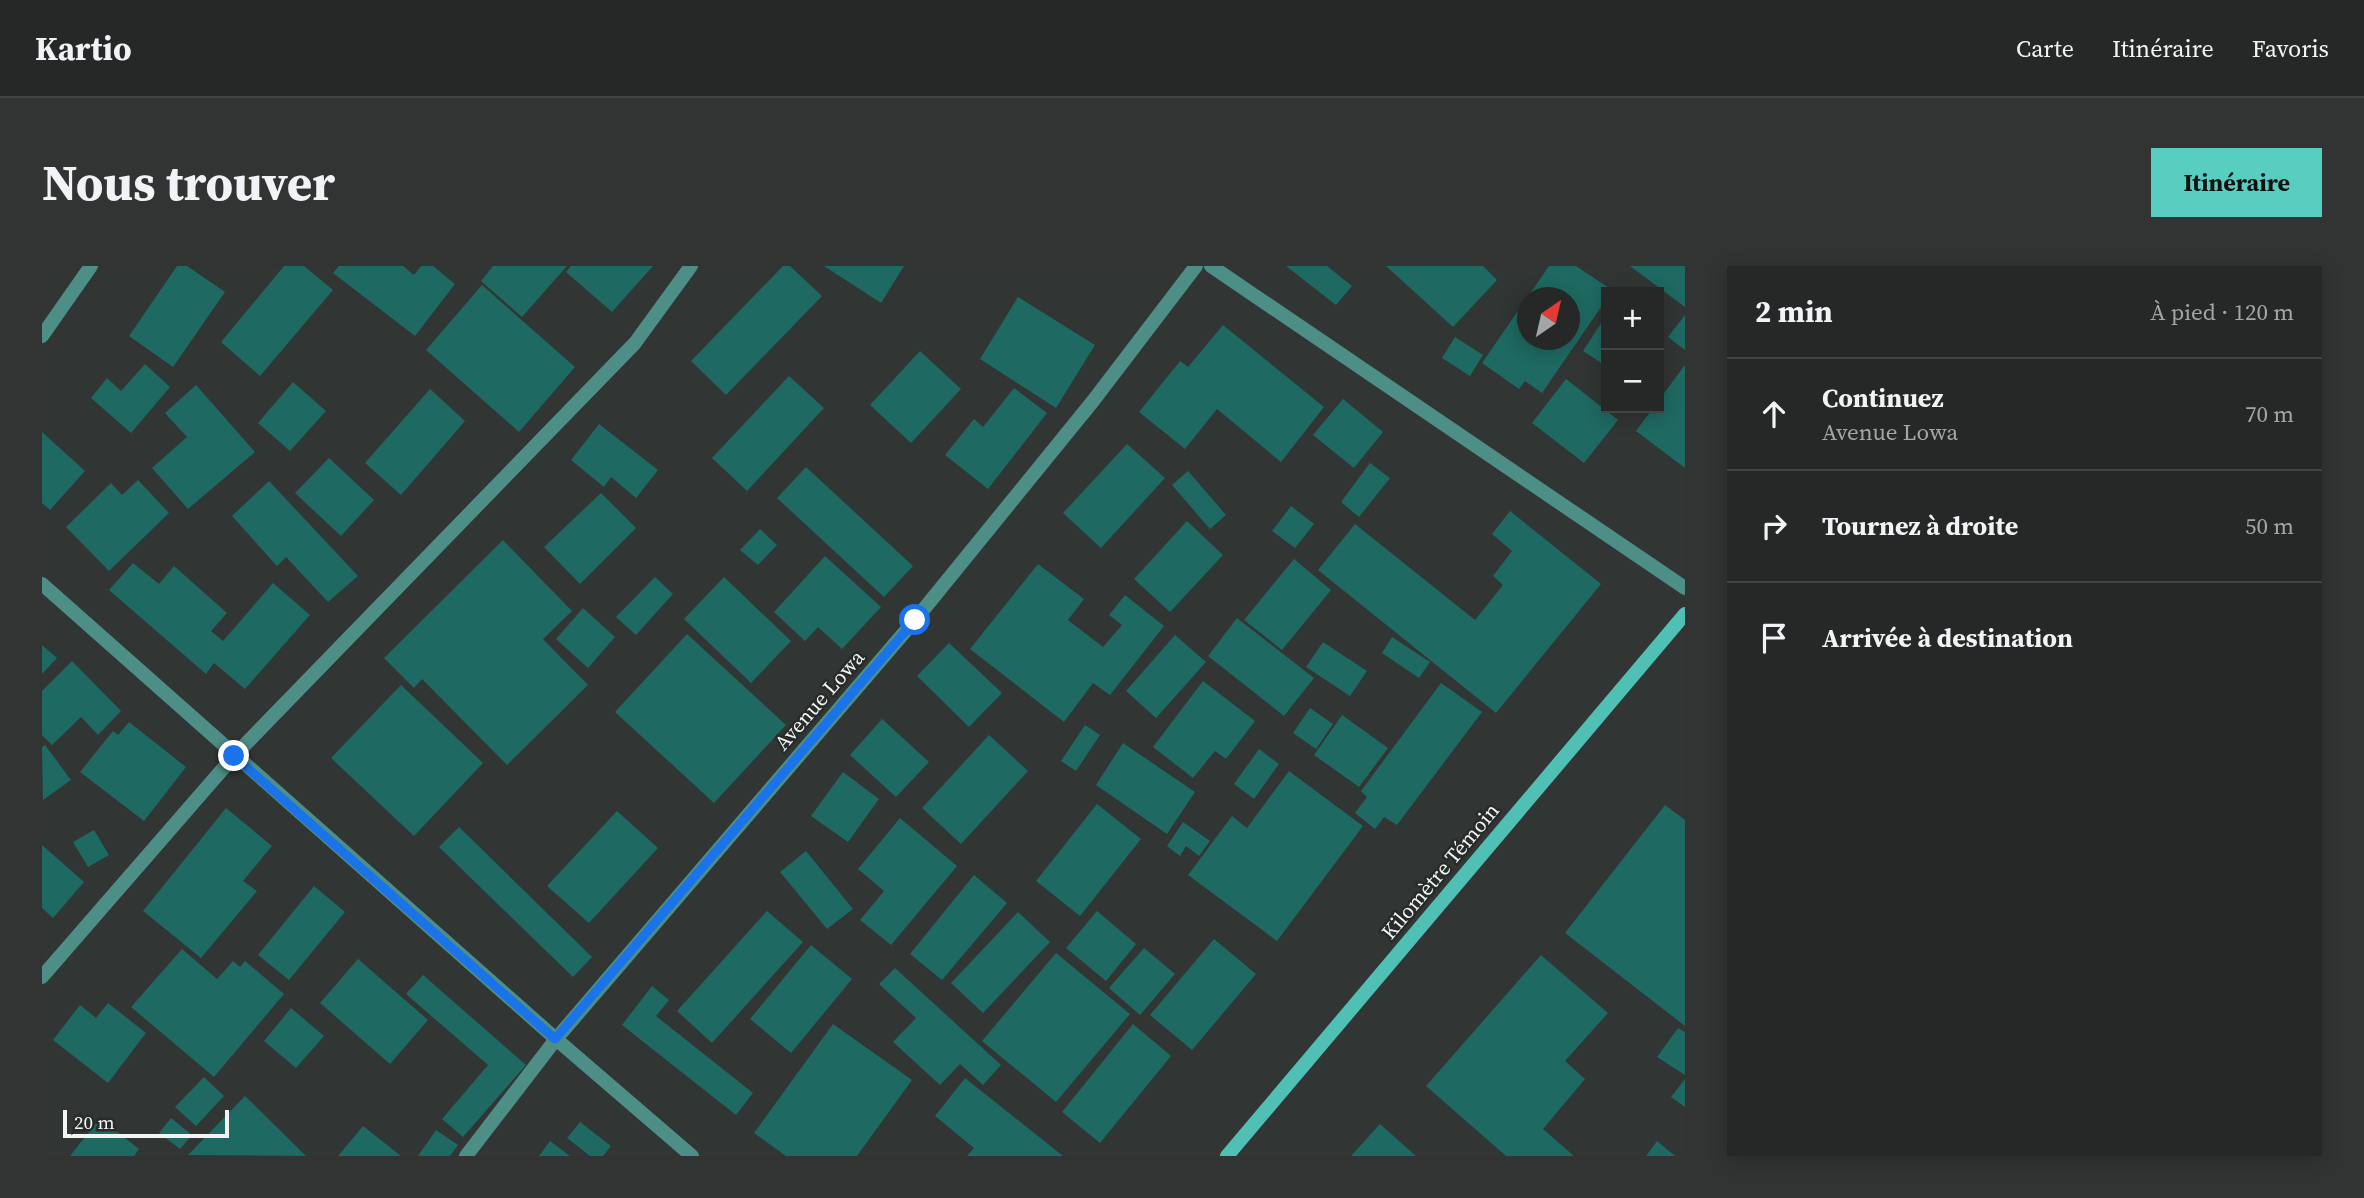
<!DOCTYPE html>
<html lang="fr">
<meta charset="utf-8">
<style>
:root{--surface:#252827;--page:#313433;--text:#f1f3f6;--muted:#a3a6a7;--line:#424444;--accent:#58cec0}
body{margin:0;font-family:"Source Serif 4",serif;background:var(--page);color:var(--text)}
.controls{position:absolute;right:21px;top:21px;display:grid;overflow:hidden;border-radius:0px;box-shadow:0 4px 18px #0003}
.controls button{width:63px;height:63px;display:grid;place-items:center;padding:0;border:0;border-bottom:2px solid var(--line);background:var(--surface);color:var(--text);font:35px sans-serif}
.compass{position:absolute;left:1475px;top:21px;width:63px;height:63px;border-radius:50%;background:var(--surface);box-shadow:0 4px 18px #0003;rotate:34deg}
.scale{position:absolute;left:21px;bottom:18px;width:166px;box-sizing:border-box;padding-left:7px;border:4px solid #f1f4f3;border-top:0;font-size:19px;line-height:24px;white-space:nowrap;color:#f1f4f3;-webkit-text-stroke:5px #272b2a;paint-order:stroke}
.stop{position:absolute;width:21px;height:21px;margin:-16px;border:5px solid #1a73e8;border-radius:50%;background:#fff}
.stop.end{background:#1a73e8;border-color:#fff;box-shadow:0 2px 7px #0008}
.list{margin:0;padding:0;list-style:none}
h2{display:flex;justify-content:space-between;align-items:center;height:91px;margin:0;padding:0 28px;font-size:30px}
h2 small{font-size:23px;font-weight:400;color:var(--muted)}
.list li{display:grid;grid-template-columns:46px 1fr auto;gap:21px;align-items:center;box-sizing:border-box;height:112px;padding:0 28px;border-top:2px solid var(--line)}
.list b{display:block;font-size:26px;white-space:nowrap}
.list p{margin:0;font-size:23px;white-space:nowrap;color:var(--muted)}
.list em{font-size:23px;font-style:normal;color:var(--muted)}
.icon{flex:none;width:38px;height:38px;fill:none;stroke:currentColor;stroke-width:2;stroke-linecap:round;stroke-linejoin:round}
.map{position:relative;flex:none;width:1643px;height:890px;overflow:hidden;border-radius:0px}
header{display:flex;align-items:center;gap:42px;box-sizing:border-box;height:98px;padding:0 35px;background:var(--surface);border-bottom:2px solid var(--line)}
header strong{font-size:33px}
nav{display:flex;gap:38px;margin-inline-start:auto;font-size:24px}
.intro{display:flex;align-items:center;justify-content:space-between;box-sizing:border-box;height:168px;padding:0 42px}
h1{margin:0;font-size:49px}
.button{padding:18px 32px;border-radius:0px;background:var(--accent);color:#111;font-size:24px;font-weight:700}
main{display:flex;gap:42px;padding:0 42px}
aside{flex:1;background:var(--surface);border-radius:0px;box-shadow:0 4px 18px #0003}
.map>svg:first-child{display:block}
</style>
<header>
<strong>Kartio</strong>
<nav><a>Carte</a><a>Itinéraire</a><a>Favoris</a></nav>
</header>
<div class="intro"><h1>Nous trouver</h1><a class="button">Itinéraire</a></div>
<main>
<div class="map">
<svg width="1643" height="890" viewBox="0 0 1643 890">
<rect width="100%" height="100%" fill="#313534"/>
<g fill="#1e6961" fill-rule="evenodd">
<path d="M 135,0 L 145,0 L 183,26 L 131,101 L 87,70 Z"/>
<path d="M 242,0 L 262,0 L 291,24 L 218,110 L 179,76 Z"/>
<path d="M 297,0 L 361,0 L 372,9 L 379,0 L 391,0 L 413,18 L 373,70 L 291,7 Z"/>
<path d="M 451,0 L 525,0 L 480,51 L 439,15 Z"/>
<path d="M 529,0 L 611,0 L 570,46 L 524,6 Z"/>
<path d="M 741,0 L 748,0 L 780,30 L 684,129 L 649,95 Z"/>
<path d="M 782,0 L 862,0 L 839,37 Z"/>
<path d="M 1244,0 L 1285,0 L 1310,20 L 1294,39 Z"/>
<path d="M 1344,0 L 1441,0 L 1455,14 L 1411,61 Z"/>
<path d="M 1507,0 L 1534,0 L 1573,26 L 1564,26 L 1564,34 L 1500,127 L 1483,115 L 1477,123 L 1440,97 ZM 1486,32 L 1528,32 L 1528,74 L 1486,74 Z"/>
<path d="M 1588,0 L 1643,0 L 1643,41 Z"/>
<path d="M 440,19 L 533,101 L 477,166 L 384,84 Z"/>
<path d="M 976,31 L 1053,79 L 1014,142 L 938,93 Z"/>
<path d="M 1643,49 L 1643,84 L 1626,71 Z"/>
<path d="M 1564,50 L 1564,100 L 1541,85 Z"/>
<path d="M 1181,59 L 1282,141 L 1239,196 L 1175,143 L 1143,183 L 1097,146 L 1138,95 L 1146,101 Z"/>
<path d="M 1413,71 L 1441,89 L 1428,110 L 1400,92 Z"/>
<path d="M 878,85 L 919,123 L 869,177 L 828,139 Z"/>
<path d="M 103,98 L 128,121 L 89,167 L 49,132 L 65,112 L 79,125 Z"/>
<path d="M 1643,99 L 1643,202 L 1594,165 L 1611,142 L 1617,142 L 1617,134 Z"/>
<path d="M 747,110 L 782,142 L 705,225 L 670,192 Z"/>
<path d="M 1524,113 L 1576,154 L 1542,197 L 1490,157 Z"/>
<path d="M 251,116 L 284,145 L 248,185 L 216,157 Z"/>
<path d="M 154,119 L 213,186 L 146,243 L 110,202 L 145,171 L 123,147 Z"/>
<path d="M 972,122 L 1005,147 L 946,223 L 903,189 L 932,153 L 941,161 Z"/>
<path d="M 388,123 L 423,155 L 359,229 L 323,197 Z"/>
<path d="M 1301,133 L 1341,166 L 1312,202 L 1271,169 Z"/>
<path d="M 557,158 L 616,204 L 594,232 L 569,211 L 562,221 L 529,194 Z"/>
<path d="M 0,166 L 43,205 L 8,244 L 0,237 Z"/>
<path d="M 1085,178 L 1123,212 L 1059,282 L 1021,247 Z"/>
<path d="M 287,192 L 332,234 L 299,270 L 253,227 Z"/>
<path d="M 1328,197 L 1348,212 L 1317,251 L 1299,236 Z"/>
<path d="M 764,201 L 871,300 L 842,331 L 735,232 Z"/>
<path d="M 1146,205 L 1184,249 L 1168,263 L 1130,219 Z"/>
<path d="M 96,214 L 127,247 L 67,305 L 24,261 L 69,217 L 80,229 Z"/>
<path d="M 227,215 L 316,310 L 286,336 L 244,291 L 235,300 L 190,250 Z"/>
<path d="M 559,227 L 594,262 L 538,318 L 502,281 Z"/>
<path d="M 1249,240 L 1272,258 L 1253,282 L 1230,265 Z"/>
<path d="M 1468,245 L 1559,318 L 1454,447 L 1276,304 L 1313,258 L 1433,354 L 1461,319 L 1451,310 L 1470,285 L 1450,268 Z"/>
<path d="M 1145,255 L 1181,289 L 1128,346 L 1092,313 Z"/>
<path d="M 718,263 L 735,279 L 716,299 L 698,284 Z"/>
<path d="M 461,274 L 530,345 L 501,373 L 546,419 L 465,499 L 380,413 L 372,422 L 342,392 Z"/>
<path d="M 783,290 L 839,341 L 800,383 L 776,361 L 763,375 L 732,346 Z"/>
<path d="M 1252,293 L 1289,324 L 1240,384 L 1202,354 Z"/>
<path d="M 91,297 L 117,318 L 132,300 L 185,347 L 169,365 L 181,375 L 231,317 L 268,349 L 203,423 L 172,397 L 164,408 L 67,324 Z"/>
<path d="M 996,298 L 1042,333 L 1026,354 L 1061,381 L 1080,359 L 1067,349 L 1083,329 L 1122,360 L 1068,429 L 1051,417 L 1022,456 L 928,383 Z"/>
<path d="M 613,311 L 631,328 L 594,369 L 574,351 Z"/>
<path d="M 682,311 L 749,375 L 709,417 L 642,353 Z"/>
<path d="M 541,342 L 573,371 L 546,402 L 514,373 Z"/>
<path d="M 1195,352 L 1272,412 L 1242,450 L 1166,390 Z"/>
<path d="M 645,368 L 744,459 L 672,537 L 573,446 Z"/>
<path d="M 1133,369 L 1164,396 L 1114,452 L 1084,425 Z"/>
<path d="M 1350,371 L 1388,396 L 1377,412 L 1340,387 Z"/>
<path d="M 1281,376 L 1325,405 L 1308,430 L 1264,401 Z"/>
<path d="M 907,377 L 960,427 L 927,461 L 875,410 Z"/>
<path d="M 0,379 L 15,392 L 0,408 Z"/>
<path d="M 30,395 L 79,445 L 56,469 L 39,451 L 10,479 L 0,469 L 0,425 Z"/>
<path d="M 1161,415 L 1213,455 L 1184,493 L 1173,485 L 1151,512 L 1111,481 Z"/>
<path d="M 1399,417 L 1440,446 L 1355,559 L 1342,551 L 1333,563 L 1313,547 L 1325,531 L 1319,525 Z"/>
<path d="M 359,419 L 441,497 L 372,570 L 289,492 Z"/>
<path d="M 1268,442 L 1291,458 L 1274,483 L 1251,467 Z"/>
<path d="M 1300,449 L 1346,482 L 1317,521 L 1272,489 Z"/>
<path d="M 840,453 L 887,496 L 854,531 L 808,489 Z"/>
<path d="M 87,456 L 144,501 L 102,555 L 38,506 L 71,465 L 76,469 Z"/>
<path d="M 1043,459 L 1058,469 L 1034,505 L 1019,495 Z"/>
<path d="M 947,469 L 986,505 L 919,578 L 880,542 Z"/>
<path d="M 1081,477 L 1153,526 L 1125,568 L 1054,519 Z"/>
<path d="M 3,479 L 29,514 L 1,534 L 0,481 Z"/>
<path d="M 1217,483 L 1237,498 L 1212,533 L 1192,518 Z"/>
<path d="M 1247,505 L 1321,560 L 1235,675 L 1146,609 L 1190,550 L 1205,562 Z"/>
<path d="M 801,506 L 837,533 L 806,576 L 769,550 Z"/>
<path d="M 1055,538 L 1099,573 L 1038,650 L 994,615 Z"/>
<path d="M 1623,539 L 1643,554 L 1643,760 L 1523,667 Z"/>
<path d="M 184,542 L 230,580 L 201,615 L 215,625 L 159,692 L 101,645 Z"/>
<path d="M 575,545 L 616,582 L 547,657 L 505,620 Z"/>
<path d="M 858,552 L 915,600 L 849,679 L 818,654 L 842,625 L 816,603 Z"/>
<path d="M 1141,556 L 1168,575 L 1157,590 L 1144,580 L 1138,590 L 1125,580 Z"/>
<path d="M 417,561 L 550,691 L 531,711 L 397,581 Z"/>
<path d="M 52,564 L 67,589 L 46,601 L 31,576 Z"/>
<path d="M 0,579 L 42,616 L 11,652 L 0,642 Z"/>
<path d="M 764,585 L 811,643 L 785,663 L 738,606 Z"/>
<path d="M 932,609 L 965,637 L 900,714 L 868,688 Z"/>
<path d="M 272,620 L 303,646 L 247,714 L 216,689 Z"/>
<path d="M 725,645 L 761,676 L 670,777 L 635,745 Z"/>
<path d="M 1055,645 L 1094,678 L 1064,715 L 1024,682 Z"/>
<path d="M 976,646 L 1008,676 L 941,747 L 909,717 Z"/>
<path d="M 1172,673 L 1214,708 L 1150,784 L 1108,749 Z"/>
<path d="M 769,679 L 810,713 L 749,787 L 708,753 Z"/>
<path d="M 1102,682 L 1133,708 L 1098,749 L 1067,722 Z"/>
<path d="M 140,683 L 175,713 L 191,695 L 198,701 L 203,695 L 242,728 L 172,811 L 89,741 Z"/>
<path d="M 1014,687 L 1088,748 L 1014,836 L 940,775 Z"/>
<path d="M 1499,689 L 1566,747 L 1523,795 L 1543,813 L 1501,863 L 1532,890 L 1464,890 L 1384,820 Z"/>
<path d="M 316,693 L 386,754 L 348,798 L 278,737 Z"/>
<path d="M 853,702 L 959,799 L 941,819 L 918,798 L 898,819 L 851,776 L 874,752 L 837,718 Z"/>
<path d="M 381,709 L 484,799 L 421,871 L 400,853 L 446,799 L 364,728 Z"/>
<path d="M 610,720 L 627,734 L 614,750 L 711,827 L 694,849 L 580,759 Z"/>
<path d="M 66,737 L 104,767 L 66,817 L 11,774 L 38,739 L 54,752 Z"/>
<path d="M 249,742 L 282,770 L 254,802 L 222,775 Z"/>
<path d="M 791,758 L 870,814 L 815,890 L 744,890 L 712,867 Z"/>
<path d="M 1091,758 L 1129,790 L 1058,877 L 1020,846 Z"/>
<path d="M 1636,762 L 1643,766 L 1643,809 L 1615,791 Z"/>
<path d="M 162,811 L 182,830 L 154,860 L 133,841 Z"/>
<path d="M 923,812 L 1021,890 L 925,890 L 932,882 L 893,850 Z"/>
<path d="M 1643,813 L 1643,841 L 1629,831 Z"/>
<path d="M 203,830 L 264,890 L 146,889 Z"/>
<path d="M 58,852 L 97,883 L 92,890 L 28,890 Z"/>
<path d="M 129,852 L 150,869 L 138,883 L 117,867 Z"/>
<path d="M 538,856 L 569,880 L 561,890 L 548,890 L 525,872 Z"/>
<path d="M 1338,858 L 1374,890 L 1309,890 Z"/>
<path d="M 321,860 L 359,890 L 296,890 Z"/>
<path d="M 394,864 L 416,879 L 408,890 L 376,890 Z"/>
<path d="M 508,875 L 528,890 L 497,890 Z"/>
<path d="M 1615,875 L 1633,890 L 1604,890 Z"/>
</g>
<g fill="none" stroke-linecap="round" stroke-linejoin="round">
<g stroke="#4d8e86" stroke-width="14">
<path d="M 1169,0 L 1643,322"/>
<path d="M 0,70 L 49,0"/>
<path d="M 0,711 L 192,490 L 593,77 L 649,0"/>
<path d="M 424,890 L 514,773 L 873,354 L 1051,135 L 1154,0"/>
</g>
<path stroke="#4d8e86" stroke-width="14" d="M 0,318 L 514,773 L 650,890"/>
<path stroke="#51c0b4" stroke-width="14" d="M 1185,890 L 1643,348"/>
</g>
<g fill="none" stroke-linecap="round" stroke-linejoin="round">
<path stroke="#1a73e8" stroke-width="9" d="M 192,490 L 513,773 L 873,354"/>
</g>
<g text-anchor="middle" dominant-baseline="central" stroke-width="5" stroke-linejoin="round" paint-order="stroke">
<g font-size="21" fill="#f1f4f3" stroke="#272b2a">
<text transform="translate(777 434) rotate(-49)">Avenue Lowa</text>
<text transform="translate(1398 605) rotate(-50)">Kilomètre Témoin</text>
</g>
</g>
</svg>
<div class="controls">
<button>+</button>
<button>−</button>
</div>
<svg class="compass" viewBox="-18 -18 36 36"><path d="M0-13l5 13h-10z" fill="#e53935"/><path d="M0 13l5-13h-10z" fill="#a3a6a7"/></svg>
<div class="scale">20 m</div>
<div class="stop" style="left:873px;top:354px"></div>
<div class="stop end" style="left:192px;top:490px"></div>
</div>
<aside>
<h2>2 min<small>À pied · 120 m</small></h2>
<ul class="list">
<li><svg class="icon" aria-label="ahead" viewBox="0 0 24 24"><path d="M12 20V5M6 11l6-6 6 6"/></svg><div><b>Continuez</b><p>Avenue Lowa</p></div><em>70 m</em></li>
<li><svg class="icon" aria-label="right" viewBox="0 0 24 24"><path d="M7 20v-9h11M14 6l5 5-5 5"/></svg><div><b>Tournez à droite</b></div><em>50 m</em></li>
<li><svg class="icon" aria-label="arrive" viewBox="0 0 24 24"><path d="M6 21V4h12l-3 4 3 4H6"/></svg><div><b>Arrivée à destination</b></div></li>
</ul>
</aside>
</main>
